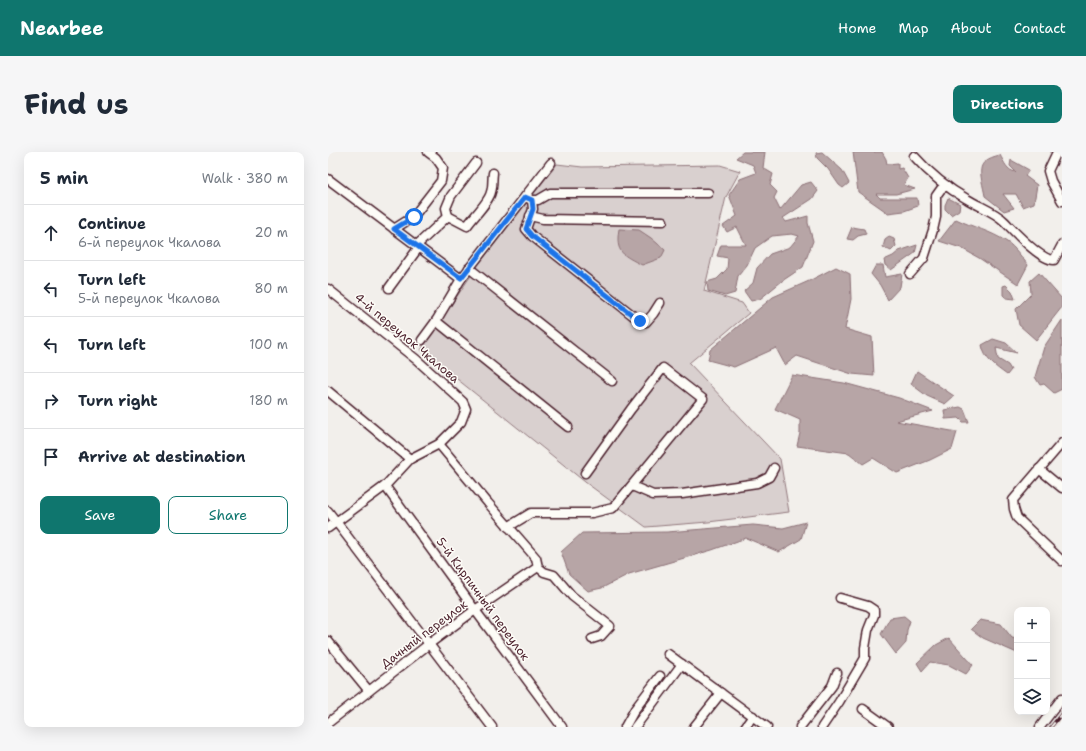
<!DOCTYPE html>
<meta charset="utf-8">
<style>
:root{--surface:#fff;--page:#f6f6f7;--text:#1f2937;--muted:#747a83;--line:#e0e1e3;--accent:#0f766e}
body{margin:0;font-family:"Shantell Sans",sans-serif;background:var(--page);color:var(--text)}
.controls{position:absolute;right:12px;bottom:12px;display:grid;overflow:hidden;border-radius:8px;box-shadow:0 4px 16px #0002}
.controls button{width:36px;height:36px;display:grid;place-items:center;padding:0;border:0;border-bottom:1px solid var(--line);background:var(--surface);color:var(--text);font:20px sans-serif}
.stop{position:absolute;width:12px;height:12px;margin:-9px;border:3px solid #1a73e8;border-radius:50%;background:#fff}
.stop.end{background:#1a73e8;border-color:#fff;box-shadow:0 1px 4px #0008}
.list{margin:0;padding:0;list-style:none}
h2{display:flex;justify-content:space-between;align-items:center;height:52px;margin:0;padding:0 16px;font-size:17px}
h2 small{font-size:13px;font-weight:400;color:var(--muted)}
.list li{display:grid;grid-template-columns:26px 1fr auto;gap:12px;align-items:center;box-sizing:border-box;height:56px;padding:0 16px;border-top:1px solid var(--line)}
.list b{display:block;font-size:15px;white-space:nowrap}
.list p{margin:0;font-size:13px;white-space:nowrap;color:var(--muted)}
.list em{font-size:13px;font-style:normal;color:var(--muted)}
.actions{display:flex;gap:8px;padding:12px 16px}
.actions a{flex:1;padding:9px 0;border:1px solid var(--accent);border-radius:8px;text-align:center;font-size:14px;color:var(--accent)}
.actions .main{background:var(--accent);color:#fff}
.icon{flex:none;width:22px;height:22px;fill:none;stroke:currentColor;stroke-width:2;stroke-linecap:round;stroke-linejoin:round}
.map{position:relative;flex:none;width:734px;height:575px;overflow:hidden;border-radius:8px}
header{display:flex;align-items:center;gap:24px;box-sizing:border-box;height:56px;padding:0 20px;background:var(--accent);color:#fff}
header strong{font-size:19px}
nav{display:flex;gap:22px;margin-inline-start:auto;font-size:14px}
.intro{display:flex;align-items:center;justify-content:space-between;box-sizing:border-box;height:96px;padding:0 24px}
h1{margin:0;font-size:28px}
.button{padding:10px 18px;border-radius:8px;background:var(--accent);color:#fff;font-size:14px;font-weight:700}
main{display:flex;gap:24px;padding:0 24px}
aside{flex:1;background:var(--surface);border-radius:8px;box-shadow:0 4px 16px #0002}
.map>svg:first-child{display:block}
</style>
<header>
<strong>Nearbee</strong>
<nav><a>Home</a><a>Map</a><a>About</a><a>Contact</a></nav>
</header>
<div class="intro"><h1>Find us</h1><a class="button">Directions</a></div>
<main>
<aside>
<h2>5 min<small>Walk · 380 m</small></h2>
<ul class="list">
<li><svg class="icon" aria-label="ahead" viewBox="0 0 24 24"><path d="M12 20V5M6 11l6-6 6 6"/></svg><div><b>Continue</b><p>6-й переулок Чкалова</p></div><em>20 m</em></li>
<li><svg class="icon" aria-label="left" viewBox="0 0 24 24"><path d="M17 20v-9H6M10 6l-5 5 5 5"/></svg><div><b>Turn left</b><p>5-й переулок Чкалова</p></div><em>80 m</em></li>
<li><svg class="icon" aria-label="left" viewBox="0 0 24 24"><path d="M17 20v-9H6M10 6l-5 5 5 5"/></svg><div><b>Turn left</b></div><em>100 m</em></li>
<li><svg class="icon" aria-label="right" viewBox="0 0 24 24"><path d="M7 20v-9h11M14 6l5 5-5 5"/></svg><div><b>Turn right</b></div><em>180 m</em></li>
<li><svg class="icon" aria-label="arrive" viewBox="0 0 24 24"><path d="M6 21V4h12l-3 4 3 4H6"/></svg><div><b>Arrive at destination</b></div></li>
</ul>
<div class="actions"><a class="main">Save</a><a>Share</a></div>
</aside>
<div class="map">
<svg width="734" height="575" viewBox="0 0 734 575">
<rect width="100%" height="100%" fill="#f2efeb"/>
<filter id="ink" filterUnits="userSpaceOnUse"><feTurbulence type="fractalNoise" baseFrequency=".025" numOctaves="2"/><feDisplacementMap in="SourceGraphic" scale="8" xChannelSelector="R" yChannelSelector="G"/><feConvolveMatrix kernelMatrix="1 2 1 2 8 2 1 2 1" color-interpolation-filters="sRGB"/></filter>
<g filter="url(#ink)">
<path fill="#d9d0cf" stroke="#92787d" d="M 229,12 L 254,15 L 392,13 L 412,19 L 398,45 L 376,139 L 414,151 L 421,161 L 361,211 L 452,307 L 461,360 L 380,370 L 318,375 L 257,330 L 93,198 L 148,116 Z"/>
<g fill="#b7a5a6" stroke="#8b6f75">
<path d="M 415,0 L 437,0 L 435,16 L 445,22 L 442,33 L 449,40 L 446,46 L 452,58 L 473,33 L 483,30 L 490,39 L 484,47 L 455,66 L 458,70 L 480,64 L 480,71 L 485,89 L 475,115 L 454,129 L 432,147 L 423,149 L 416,139 L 425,131 L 429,116 L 442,102 L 462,95 L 471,84 L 464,82 L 444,84 L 427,96 L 419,113 L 410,124 L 407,141 L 397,144 L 380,139 L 379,130 L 389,127 L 399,117 L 400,106 L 389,104 L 393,93 L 418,93 L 409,75 L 399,80 L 395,74 L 409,64 L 401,43 L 412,27 L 428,21 L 425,13 L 408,6 Z"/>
<path d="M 494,0 L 514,18 L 521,31 L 515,36 L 511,33 L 500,17 L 489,6 L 488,1 Z"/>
<path d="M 525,0 L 554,0 L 558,7 L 559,12 L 570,11 L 570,17 L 574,16 L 580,26 L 576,33 L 587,37 L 568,42 L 548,42 L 552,46 L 589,46 L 590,54 L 576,59 L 560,61 L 530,40 Z"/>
<path d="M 672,3 C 676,10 679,19 688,20 L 682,14 L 683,8 L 701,18 L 697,24 L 709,33 L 706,51 L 695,55 L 688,42 L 675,42 L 686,56 L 676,59 L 657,44 C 653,22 645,9 672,3 Z"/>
<path d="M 620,46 L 632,52 L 631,58 L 623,63 L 617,57 L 617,53 Z"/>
<path d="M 628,67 C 644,75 663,79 679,90 C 687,95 694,106 700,113 L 690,132 L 651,106 L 633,96 L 611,89 Z"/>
<path d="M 524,75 L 536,77 L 538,82 L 530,84 L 525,88 L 519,87 Z"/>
<path d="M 291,77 L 311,78 L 323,86 L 337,98 L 333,106 L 314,113 C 295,103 287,101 291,77 Z"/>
<path d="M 561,85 L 566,87 L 568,94 L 563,99 L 555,95 L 557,88 Z"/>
<path d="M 589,93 L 587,101 L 563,118 L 557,113 L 556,108 L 565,104 L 571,99 Z"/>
<path d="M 548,113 L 555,113 L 557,125 L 574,122 L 572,135 L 560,148 L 552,133 L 543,122 Z"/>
<path d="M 508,115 L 522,122 L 523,147 L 517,177 L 544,185 L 546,224 L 524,222 L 469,204 L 457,213 L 448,196 L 406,215 L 380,208 L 382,198 L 445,145 L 481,129 Z"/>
<path d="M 711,121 L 734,147 L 734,155 L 708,188 L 691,173 L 688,157 L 703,142 L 702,129 Z"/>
<path d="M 678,133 L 684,139 L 687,147 L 678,146 L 675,143 L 675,134 Z"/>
<path d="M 734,168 L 734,237 L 726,241 L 716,232 L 712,233 L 707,225 L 716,195 Z"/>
<path d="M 665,187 L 678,191 L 689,201 L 668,196 L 670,207 L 680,213 L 683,218 L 679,223 C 668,215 656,207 654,193 Z"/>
<path d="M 589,219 L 626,244 L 617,252 L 599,244 L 583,232 Z"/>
<path d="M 464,223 L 516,231 L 571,246 L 605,259 L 568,269 L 629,280 L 624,297 L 602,308 L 569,321 L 545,306 L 535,312 L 521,301 L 469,294 L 472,281 L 472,268 L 447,257 Z"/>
<path d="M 632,255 L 636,257 L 641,270 L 635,270 L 631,266 L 617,267 L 616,258 Z"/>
<path d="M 478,370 L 473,387 L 451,400 L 418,386 L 384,398 L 301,422 L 274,436 L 260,439 L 241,422 L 233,400 L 254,381 L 339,380 L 425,373 L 455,376 Z"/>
<path d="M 576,464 L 582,469 L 579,478 L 578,491 L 568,502 L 553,482 L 562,466 Z"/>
<path d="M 652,468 L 673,472 L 684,486 L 689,487 L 689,501 L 655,486 L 643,477 Z"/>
<path d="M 621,486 L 645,513 L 638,522 L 621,513 L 602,510 L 594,519 L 589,511 L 608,493 Z"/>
</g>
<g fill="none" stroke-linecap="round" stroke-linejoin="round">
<defs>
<g id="minor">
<path d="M 729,0 L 720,19 L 723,29 L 734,49"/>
<path d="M 586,4 C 601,21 619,36 639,47 C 650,54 667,60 676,69 C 686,79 712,108 726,108 L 734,93"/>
<path d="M 0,27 L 133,127"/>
<path d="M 197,45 L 204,48 L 205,57 L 198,77 L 204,84 L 312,169 L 318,170 L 325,162 L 332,151"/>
<path d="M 204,48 L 210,48 L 222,41 L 380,41"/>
<path d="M 120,64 L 118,56 L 123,44 L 148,11"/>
<path d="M 202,64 L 215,67 L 335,69"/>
<path d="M 66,77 L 85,65 L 113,29 L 115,16 L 108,6 L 100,0"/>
<path d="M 89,93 L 120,64 L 139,74 C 145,65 161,50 163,40 C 165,35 164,28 165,21"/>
<path d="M 141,116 L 284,229"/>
<path d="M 582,122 L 596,106 L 605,78 L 608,65 L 608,44 L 613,37 L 619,34"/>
<path d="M 61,136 L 91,95"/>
<path d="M 0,137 L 89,208 L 135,250 L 138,257 L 133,270 L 111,292 L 82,307 L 57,334 L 0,376"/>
<path d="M 108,169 L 240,275"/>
<path d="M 94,188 L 108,169 L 133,127 L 223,11"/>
<path d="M 0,239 L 82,307"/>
<path d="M 734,291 L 685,348 L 686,357 L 689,366 L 734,409"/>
<path d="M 111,292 L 160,351 L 208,406 L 210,415 L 216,420 L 226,423 L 244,444 L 282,474 L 273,484 L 264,487"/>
<path d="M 711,317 L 734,336"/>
<path d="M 57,334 L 147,458 L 234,575"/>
<path d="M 304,334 L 325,343 L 354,342 L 429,331 L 441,325 L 446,316"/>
<path d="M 0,359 L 164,575"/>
<path d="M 180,375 L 203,361 L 264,361 L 285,356 L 375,247 L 335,216 L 303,257 L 257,321"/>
<path d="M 0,489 L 41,539"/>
<path d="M 340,502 L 439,575"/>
<path d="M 535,557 L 560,575"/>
<path d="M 0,571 L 101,492 L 147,458 L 210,415"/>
<path d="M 297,575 L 307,557 L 332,524"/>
<path d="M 307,575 L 354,512"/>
<path d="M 366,575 L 393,541"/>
<path d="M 417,575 L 425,564"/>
<path d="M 472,575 L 504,534 L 509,521"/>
<path d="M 494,575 L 511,550 L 537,506 L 537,496 L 540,478 L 546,463 L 546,458 L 540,454 L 512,446"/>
<path d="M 712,575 L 734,546"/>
</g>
</defs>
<use href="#minor" stroke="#4a1f2b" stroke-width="11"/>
<use href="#minor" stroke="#fdfcf7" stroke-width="8"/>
<defs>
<path id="rail" d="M 723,575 L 734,561"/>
</defs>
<use href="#rail" stroke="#4a1f2b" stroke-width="3.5"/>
<use href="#rail" stroke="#fdfcf7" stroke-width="2" stroke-dasharray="6" stroke-linecap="butt"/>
</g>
</g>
<g fill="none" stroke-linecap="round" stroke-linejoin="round" filter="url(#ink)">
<path stroke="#1a73e8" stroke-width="5" d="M 86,65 L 66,77 L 133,126 L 197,45 L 204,48 L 205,57 L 198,77 L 204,84 L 312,169"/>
</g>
<g text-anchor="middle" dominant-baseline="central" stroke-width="3" stroke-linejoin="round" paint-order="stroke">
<g font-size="12" fill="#4a1f2b" stroke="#fdfcf7">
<text transform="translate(79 186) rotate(40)">4-й переулок Чкалова</text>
<text transform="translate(155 447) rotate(54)">5-й Кирпичный переулок</text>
<text transform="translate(96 482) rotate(-37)">Дачный переулок</text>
</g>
</g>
</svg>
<div class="controls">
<button>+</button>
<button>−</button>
<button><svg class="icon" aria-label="layers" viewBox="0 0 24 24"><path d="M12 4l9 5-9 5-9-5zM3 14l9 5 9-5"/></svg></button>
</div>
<div class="stop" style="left:86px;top:65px"></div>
<div class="stop end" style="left:312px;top:169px"></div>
</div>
</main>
